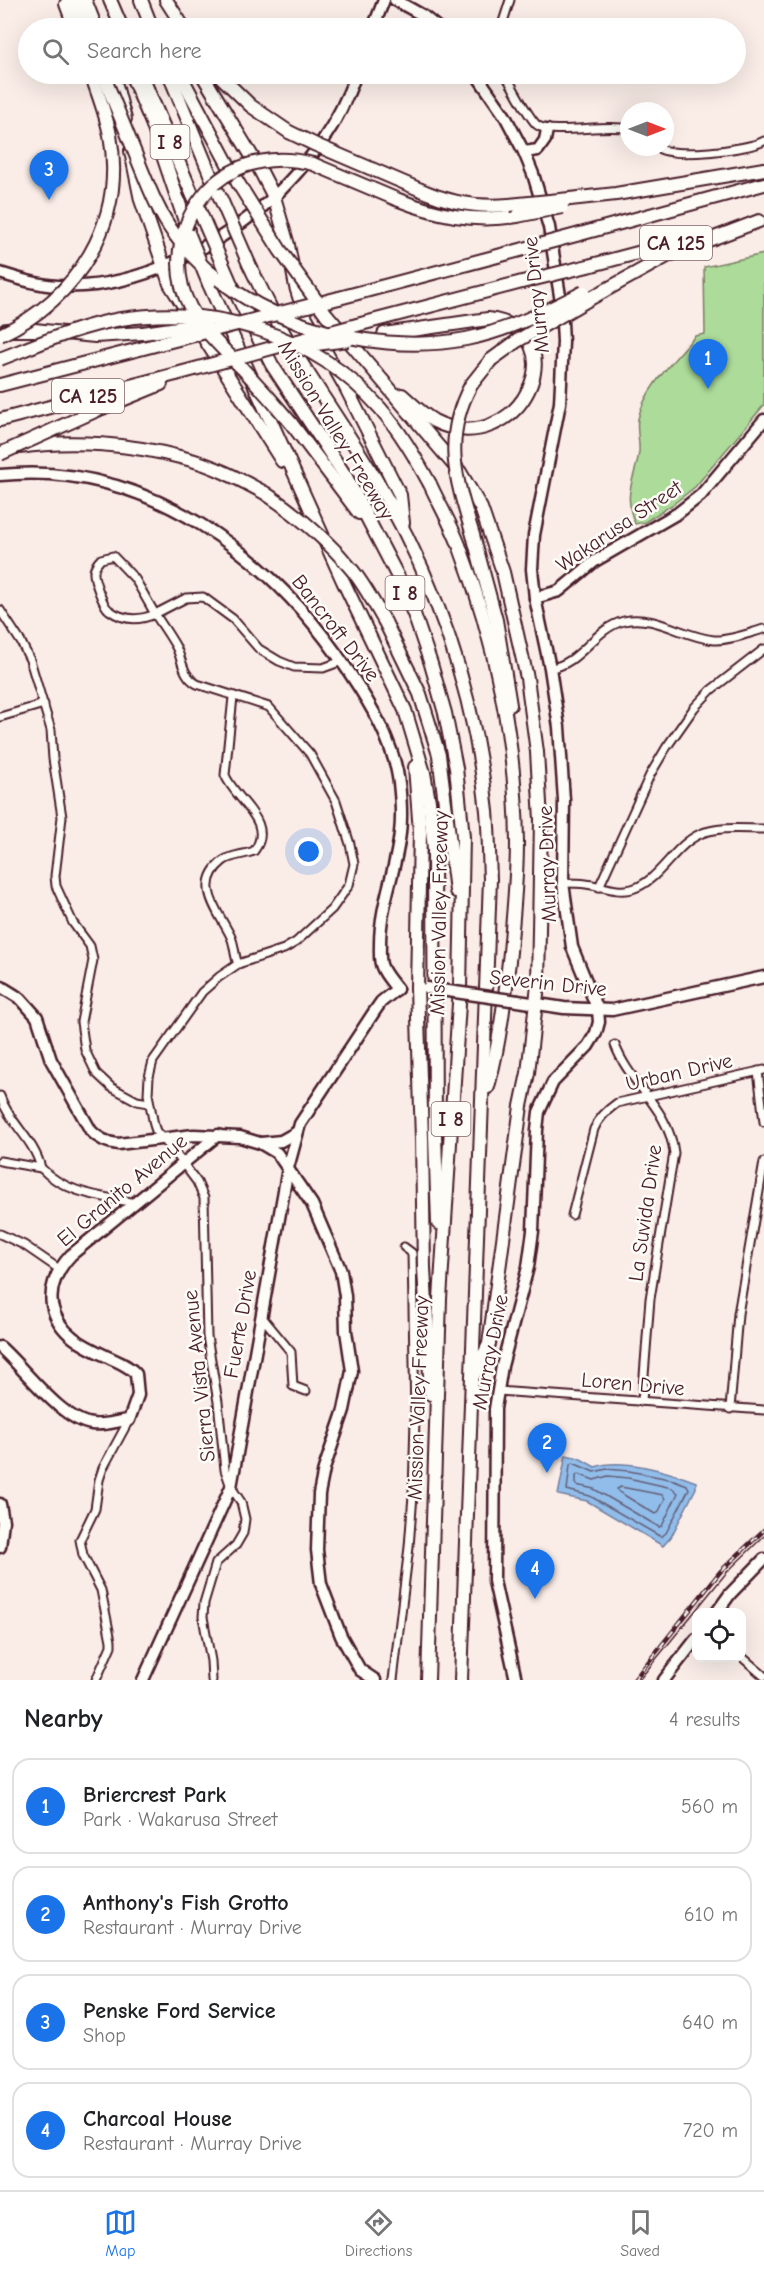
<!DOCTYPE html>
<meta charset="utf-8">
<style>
:root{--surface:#fff;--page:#f2f2f2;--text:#202124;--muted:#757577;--line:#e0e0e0;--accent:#1a73e8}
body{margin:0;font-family:"Comic Neue",sans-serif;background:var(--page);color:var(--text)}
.controls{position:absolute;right:18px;bottom:18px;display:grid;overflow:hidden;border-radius:12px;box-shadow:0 6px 24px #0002}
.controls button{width:54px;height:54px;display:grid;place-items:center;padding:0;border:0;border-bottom:2px solid var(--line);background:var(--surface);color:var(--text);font:30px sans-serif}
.compass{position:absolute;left:620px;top:102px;width:54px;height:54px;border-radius:50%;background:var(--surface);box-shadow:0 6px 24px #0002;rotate:90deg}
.you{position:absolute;left:309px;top:852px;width:21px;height:21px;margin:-15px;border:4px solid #fff;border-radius:50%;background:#1a73e8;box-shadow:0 0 0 9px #1a73e833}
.badge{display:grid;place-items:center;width:39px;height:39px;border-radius:50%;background:var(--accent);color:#fff;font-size:20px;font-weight:700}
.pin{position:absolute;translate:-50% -50px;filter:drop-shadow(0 2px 3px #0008)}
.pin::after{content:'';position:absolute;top:32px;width:21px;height:18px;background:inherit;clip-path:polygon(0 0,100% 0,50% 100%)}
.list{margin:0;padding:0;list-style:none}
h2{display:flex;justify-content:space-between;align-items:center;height:78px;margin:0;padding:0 24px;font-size:26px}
h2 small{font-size:20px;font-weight:400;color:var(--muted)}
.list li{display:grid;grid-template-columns:39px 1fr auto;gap:18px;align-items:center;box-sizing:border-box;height:96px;margin:0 12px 12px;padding:0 12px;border:2px solid var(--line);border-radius:18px}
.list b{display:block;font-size:22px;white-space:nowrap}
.list p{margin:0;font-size:20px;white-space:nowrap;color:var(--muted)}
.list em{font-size:20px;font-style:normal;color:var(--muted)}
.icon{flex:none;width:33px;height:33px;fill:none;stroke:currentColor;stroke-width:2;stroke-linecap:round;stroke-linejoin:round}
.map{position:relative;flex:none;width:764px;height:1680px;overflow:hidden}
.search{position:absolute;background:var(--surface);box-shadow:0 6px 24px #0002;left:18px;right:18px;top:18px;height:66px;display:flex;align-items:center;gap:15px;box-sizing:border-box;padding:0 21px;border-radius:33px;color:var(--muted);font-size:22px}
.sheet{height:510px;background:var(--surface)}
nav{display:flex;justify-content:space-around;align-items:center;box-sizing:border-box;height:84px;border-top:2px solid var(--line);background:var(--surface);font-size:16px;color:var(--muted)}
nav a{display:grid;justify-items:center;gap:3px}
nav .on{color:var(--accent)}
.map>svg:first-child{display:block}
</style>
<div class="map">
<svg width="764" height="1680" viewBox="0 0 764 1680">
<rect width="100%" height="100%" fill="#faede8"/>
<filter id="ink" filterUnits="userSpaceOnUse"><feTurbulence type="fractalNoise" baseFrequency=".0167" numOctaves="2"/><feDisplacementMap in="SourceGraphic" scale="12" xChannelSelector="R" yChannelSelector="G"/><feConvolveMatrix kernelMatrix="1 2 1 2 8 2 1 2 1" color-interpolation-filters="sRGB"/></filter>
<g filter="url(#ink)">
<path fill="#acdb9a" stroke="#7b7d62" stroke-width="1.5" d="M 764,254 L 764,405 L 695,487 L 672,505 L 645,522 L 635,524 C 622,493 635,480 639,452 C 640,441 636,430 638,419 C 645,387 675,360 695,336 L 705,334 L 704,267 Z"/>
<path fill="#90bdea" stroke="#747e9e" stroke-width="1.5" d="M 566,1455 L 579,1458 L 595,1467 C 621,1457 670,1472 696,1482 L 696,1488 L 671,1537 L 663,1546 L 587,1501 L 558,1495 Z"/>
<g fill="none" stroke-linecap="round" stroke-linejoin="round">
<g stroke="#665e77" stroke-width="1.5">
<path d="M 573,1463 L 594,1472 L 607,1469 L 629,1471 L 674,1480 L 687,1485 L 689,1489 L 666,1533 L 661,1537 L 590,1496 L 567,1490 L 570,1465 Z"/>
<path d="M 578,1474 L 594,1480 L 608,1476 L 628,1478 L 672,1488 L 678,1493 L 662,1526 L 659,1527 L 594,1489 L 576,1485 L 576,1476 Z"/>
<path d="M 621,1487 L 663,1495 L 665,1499 L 658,1513 L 655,1514 L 619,1492 L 617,1489 Z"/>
</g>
<defs>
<g id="street">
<path d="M 501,28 L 510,0"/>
<path d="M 505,74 C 512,85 528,117 537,125 C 551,136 606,123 629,129"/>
<path d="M 657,147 C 670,159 748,150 764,141"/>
<path d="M 0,610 L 21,642 L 30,660 L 51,730 L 53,759 L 62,817 L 55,876 L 56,886 L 73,923 L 90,946 L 93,960 L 81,1022 L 85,1050 L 96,1073 L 111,1087 L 137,1101 L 149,1103"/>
<path d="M 550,668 C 580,665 594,628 624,621 C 655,614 683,637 714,640 C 729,641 749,633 764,629"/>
<path d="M 233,697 L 225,775 C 235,800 276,822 254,851 C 244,855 231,855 223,861 C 192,885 220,913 231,937 C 235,946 234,955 238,964"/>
<path d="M 0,717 L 44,704"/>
<path d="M 563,883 C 571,883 579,883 586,884 C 602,886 617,893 632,889 C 660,881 673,846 700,834 C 719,826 743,829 764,829"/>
<path d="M 599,887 L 650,775 L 666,748 L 694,708 L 711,690 L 764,649"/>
<path d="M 615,1045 C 630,1085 669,1108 674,1153 L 650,1299 L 642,1401"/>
<path d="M 758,1071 L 764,1122"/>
<path d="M 0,1096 C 9,1123 34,1139 41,1168 L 0,1161"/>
<path d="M 41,1168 C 66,1194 101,1196 135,1203"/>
<path d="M 572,1215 L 594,1129 C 599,1117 607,1110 617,1103 L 764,1070"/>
<path d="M 0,1234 L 24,1245 L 59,1269"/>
<path d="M 262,1317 L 291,1352 L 293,1386 L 306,1391"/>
<path d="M 498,1391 L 764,1410"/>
<path d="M 730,1409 L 738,1314 L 764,1162"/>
<path d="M 742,1657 L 764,1676"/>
<path d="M 96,1680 L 111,1646 L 111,1641 L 101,1590 L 83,1555 L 80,1540 L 95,1509 L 99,1480 L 103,1468 L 129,1420"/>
<path d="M 212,1680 L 211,1661 L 203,1617 L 204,1603 L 216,1563 L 236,1545 L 243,1533 L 245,1519 L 241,1502 L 231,1487 L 225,1470 L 218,1402 L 207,1336 L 204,1198 L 197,1182 L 176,1154 L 156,1131 L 154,1125 L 148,1094 L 149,1077 L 153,1061 L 202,992 L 219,977 L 238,964 L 284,949 L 296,942 L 332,909 L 349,885 L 354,864 L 350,844 L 336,801 L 310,754 L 269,707 L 197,684 C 182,675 183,661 176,647 C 170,636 162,625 155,614 C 139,621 124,621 109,610 C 103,606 93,578 94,571 C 95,565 98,562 101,559 L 113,556 L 135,579 L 155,614 L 186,598 L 203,597 L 233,619 L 259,649 L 279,661 L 294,667 L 323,668 L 342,661"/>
<path d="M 393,1680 L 409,1547 L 413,1495 L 415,1418 L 412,1253 L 404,1247"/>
</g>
<g id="secondary">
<path d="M 395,0 L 422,15 L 438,28"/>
<path d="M 373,28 L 384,0"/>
<path d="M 476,74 L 505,116 L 524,152 L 533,174 L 549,227 L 561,302 L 563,342 L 560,403 L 534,535 L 532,569 L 535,598 L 550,668 L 559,727 L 564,800 L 563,883 L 572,947 L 598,1010 L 599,1022 L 596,1033 L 588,1046 L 553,1082 L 539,1112 L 537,1130 L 533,1231 L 528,1267 L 502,1366 L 495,1409 L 494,1581 L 516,1680"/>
<path d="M 524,152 L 538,150 L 545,140 L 547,130"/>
<path d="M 274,197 C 313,158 337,127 356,74"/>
<path d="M 0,475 C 147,460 272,556 349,672 C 371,705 394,743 399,783 C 401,800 402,817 400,833 C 396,871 380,905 380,944 C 380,951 379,961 382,967 C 385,975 392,982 397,989"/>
<path d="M 535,598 L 559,591 L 595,561 L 678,513 L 701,495 L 764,420"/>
<path d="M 0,986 L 21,999 L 37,1017 L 51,1060 L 91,1131 C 99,1139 107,1143 118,1144 L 194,1135 L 240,1137 L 260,1143 L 277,1153 L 312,1204 L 341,1271 L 345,1296 L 346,1331 L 352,1371 L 344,1410 L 324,1469 L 319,1494 L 317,1550 L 321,1584 L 341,1636 L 360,1670 L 375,1680"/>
<path d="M 518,1001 L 564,1008 L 612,1010 L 764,977"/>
<path d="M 261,1143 L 281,1141 L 297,1132"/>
<path d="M 0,1347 C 24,1368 61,1420 92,1424 C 105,1426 116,1421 129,1420 L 138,1395 L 136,1374 C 128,1365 118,1362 108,1357 C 84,1346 58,1334 52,1305 C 49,1285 58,1269 71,1255 L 218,1135"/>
<path d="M 0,1504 L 3,1521 L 0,1547"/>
<path d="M 717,1612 L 730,1594 L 764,1559"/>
<path d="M 143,1680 L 231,1487 L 288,1168 L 300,1124 L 374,1012 L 381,1002 L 397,989"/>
<path d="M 664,1680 L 696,1639"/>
</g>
<path id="primary" d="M 0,273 C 19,279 38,285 58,286 C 136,291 217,247 274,197"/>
<g id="highway">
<path d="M 73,0 L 85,28"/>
<path d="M 85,0 L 96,28"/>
<path d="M 110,0 L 122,28"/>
<path d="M 141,0 L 152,28"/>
<path d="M 166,0 L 184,28"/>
<path d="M 66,4 L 75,28"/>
<path d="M 113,74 L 125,119"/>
<path d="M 131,74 L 152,123 L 188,230"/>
<path d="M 141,74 L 199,210"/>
<path d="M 169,74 L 217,191"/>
<path d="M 180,74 L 238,183"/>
<path d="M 202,74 L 259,168 L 274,197 L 288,245 L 296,287 L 305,316 L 345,386 L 400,495 L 403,523"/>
<path d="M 218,74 L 251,106 L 289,132"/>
<path d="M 131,151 L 141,200 L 170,284 L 282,461"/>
<path d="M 421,190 C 450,203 478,208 509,205"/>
<path d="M 396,199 C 437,215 473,223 517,216"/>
<path d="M 570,199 L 616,194 L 764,169"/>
<path d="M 580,234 L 764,184"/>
<path d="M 249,264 C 264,295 279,327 297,356 C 325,401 356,445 382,490 C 439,589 475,698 487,811 C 489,834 489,857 490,879 L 461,1680"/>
<path d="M 592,265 L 698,237"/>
<path d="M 209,284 L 343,581 L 405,710 L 424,773 L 429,801 L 434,849 L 435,1136 L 438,1223"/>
<path d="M 233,287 L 272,365 L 346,477 L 398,577 L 414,614 L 431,664 L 445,713 L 456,768 L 463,837 L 460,988 L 440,1299 L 428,1680"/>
<path d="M 339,298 L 524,249"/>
<path d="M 584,302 L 669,255 L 759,221"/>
<path d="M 326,314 L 460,472 L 481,508 L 503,572 L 527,678 L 537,752 L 541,820 L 538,985 L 528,1073 L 521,1106 L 489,1344 L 474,1375"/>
<path d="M 357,325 L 522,282"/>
<path d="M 6,330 L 34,330 L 95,336 L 143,333"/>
<path d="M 384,334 L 488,319 C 582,331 519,464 434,421 C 422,414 412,404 402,395"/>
<path d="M 0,385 L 159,344"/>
<path d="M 471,385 L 491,360"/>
<path d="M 95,411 L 161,384"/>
<path d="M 0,420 L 176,374"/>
<path d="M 291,423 L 359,513"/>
<path d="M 19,447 C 73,439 132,444 184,458 C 213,465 239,479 265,493"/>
<path d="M 430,484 C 439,504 451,524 459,545 C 495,639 516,743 517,843 C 517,880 513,916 510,952 C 505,997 500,1043 488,1087"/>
<path d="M 473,535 L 496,620 L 510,705"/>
<path d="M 385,622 L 420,694 L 439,755 L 456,891"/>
<path d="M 415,767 L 420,832 L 417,988 L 422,1139 L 424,1268 L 431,1394"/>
</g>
</defs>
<use href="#street" stroke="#4a1f2b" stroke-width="11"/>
<use href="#secondary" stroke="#4a1f2b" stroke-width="15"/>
<use href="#primary" stroke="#4a1f2b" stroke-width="15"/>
<use href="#highway" stroke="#4a1f2b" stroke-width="16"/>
<use href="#street" stroke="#fdfcf7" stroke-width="7"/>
<use href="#secondary" stroke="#fdfcf7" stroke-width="10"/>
<use href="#primary" stroke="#fdfcf7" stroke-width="10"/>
<use href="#highway" stroke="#fdfcf7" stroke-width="12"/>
<path stroke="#4a1f2b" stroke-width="1.5" d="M 639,1680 L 727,1572 L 764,1536"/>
<defs>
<path id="rail" d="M 634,1680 L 720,1572 L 764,1530"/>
</defs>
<use href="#rail" stroke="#4a1f2b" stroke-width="4.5"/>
<use href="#rail" stroke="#fdfcf7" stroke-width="2" stroke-dasharray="7" stroke-linecap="butt"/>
<defs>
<path id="secondary-bridge" d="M 427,988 L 518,1001"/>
<g id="highway-bridge">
<path d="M 103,74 C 114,102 126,130 137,158 C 148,185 158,212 175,235 C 236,319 367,358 466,339 C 508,331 546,311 584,292"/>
<path d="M 289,132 L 316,145 L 421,190"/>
<path d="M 238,183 L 280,250 L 326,314"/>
<path d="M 219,195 L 249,264"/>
<path d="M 509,205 L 570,199"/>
<path d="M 199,210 L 231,284"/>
<path d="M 517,216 L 562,207"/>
<path d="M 189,235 L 209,284"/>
<path d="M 524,249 L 580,234"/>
<path d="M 522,282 L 592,265"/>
<path d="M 143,333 L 206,324"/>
<path d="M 0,335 C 78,298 126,222 110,135 C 106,114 98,94 91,74"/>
<path d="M 159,344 L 339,298"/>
<path d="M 300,346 L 348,340"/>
<path d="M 0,359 C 39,344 79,326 121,319 C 216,304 315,335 380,408 C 400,431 415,457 430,484"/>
<path d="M 491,360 L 517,341 L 584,302"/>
<path d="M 176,374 L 357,325"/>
<path d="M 471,385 C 442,439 456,480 473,535"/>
<path d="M 291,423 C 275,404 259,386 242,368 C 204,330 168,298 182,239 C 187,218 198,199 214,184 C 242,160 278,155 313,164 L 396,199"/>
<path d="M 0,454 L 95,411"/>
<path d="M 265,493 C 298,515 327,539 353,571 C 365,586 375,605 385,622"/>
</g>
</defs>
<use href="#secondary-bridge" stroke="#4a1f2b" stroke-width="15" stroke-linecap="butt"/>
<use href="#highway-bridge" stroke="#4a1f2b" stroke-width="16" stroke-linecap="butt"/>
<use href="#secondary-bridge" stroke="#fdfcf7" stroke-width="10"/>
<use href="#highway-bridge" stroke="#fdfcf7" stroke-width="12"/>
</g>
</g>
<g text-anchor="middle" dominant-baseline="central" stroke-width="5" stroke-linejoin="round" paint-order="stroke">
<g fill="#fdfcf7" stroke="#806168" stroke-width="1.5">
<rect x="150.5" y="125" width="39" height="34" rx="4.5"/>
<rect x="640" y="226" width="72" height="34" rx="4.5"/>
<rect x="52" y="379" width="72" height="34" rx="4.5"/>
<rect x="385.5" y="576" width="39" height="34" rx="4.5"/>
<rect x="431.5" y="1102" width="39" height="34" rx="4.5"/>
</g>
<g font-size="20" font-weight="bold" fill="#4a1f2b">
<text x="170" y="142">I 8</text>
<text x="676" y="243">CA 125</text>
<text x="88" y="396">CA 125</text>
<text x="405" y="593">I 8</text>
<text x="451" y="1119">I 8</text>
</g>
<g font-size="21" fill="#4a1f2b" stroke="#fdfcf7">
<text transform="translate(536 295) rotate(-96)">Murray Drive</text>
<text transform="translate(336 430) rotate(59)">Mission Valley Freeway</text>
<text transform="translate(619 526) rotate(-34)">Wakarusa Street</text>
<text transform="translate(336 628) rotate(52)">Bancroft Drive</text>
<text transform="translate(547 864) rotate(-92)">Murray Drive</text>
<text transform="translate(439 913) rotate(-89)">Mission Valley Freeway</text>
<text transform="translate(548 983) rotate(6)">Severin Drive</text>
<text transform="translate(679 1072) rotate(-13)">Urban Drive</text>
<text transform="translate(122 1190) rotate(-40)">El Granito Avenue</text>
<text transform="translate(645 1213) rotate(-82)">La Suvida Drive</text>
<text transform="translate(240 1324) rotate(-80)">Fuerte Drive</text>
<text transform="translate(490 1352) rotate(-79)">Murray Drive</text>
<text transform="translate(199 1376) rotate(-96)">Sierra Vista Avenue</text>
<text transform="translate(633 1384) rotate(5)">Loren Drive</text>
<text transform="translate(418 1398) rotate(-88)">Mission Valley Freeway</text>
</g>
</g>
</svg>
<div class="controls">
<button><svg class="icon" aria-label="locate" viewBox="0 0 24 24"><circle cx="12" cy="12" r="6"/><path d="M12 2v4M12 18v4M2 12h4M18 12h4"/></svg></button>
</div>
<svg class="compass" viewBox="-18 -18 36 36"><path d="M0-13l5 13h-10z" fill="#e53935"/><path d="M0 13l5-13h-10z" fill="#757577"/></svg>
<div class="you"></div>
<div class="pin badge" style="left:708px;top:389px">1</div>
<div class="pin badge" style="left:547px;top:1473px">2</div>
<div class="pin badge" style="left:49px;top:200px">3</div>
<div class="pin badge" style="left:535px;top:1599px">4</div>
<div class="search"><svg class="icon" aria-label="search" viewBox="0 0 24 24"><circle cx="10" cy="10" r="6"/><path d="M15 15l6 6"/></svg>Search here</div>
</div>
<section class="sheet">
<h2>Nearby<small>4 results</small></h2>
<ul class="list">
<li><span class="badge">1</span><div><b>Briercrest Park</b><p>Park · Wakarusa Street</p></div><em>560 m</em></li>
<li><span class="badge">2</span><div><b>Anthony's Fish Grotto</b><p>Restaurant · Murray Drive</p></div><em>610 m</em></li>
<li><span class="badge">3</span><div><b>Penske Ford Service</b><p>Shop</p></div><em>640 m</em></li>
<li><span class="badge">4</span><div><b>Charcoal House</b><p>Restaurant · Murray Drive</p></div><em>720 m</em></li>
</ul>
</section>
<nav>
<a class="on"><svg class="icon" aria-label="map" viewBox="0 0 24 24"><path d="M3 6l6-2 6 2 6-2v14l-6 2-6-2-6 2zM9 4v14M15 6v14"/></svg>Map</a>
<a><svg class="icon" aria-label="directions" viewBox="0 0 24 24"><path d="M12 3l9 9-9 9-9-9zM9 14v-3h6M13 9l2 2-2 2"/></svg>Directions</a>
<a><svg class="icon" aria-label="saved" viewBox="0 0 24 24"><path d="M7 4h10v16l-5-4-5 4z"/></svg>Saved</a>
</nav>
